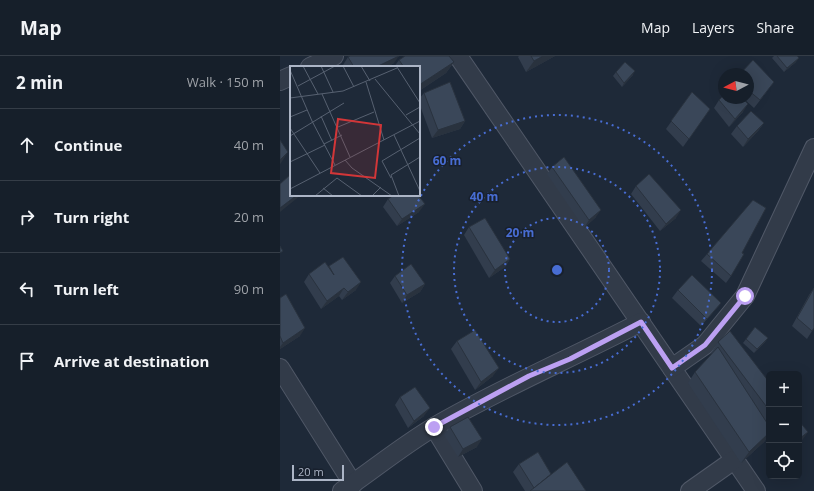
<!DOCTYPE html>
<meta charset="utf-8">
<style>
:root{--surface:#161f2a;--page:#1f2732;--text:#f1f3f6;--muted:#9ea2a8;--line:#353d47}
body{margin:0;font-family:"Open Sans",sans-serif;background:var(--page);color:var(--text)}
.controls{position:absolute;right:12px;bottom:12px;display:grid;overflow:hidden;border-radius:6px;box-shadow:0 4px 16px #0002}
.controls button{width:36px;height:36px;display:grid;place-items:center;padding:0;border:0;border-bottom:1px solid var(--line);background:var(--surface);color:var(--text);font:20px sans-serif}
.compass{position:absolute;left:438px;top:12px;width:36px;height:36px;border-radius:50%;background:var(--surface);box-shadow:0 4px 16px #0002;rotate:263deg}
.scale{position:absolute;left:12px;bottom:10px;width:52px;box-sizing:border-box;padding-left:4px;border:2px solid #acb5c6;border-top:0;font-size:11px;line-height:14px;white-space:nowrap;color:#acb5c6;-webkit-text-stroke:3px #18202d;paint-order:stroke}
.stop{position:absolute;width:12px;height:12px;margin:-9px;border:3px solid #bca0f2;border-radius:50%;background:#fff}
.stop.end{background:#bca0f2;border-color:#fff;box-shadow:0 1px 4px #0008}
.list{margin:0;padding:0;list-style:none}
h2{display:flex;justify-content:space-between;align-items:center;height:52px;margin:0;padding:0 16px;font-size:17px}
h2 small{font-size:13px;font-weight:400;color:var(--muted)}
.list li{display:grid;grid-template-columns:26px 1fr auto;gap:12px;align-items:center;box-sizing:border-box;height:72px;padding:0 16px;border-top:1px solid var(--line)}
.list b{display:block;font-size:15px;white-space:nowrap}
.list em{font-size:13px;font-style:normal;color:var(--muted)}
.icon{flex:none;width:22px;height:22px;fill:none;stroke:currentColor;stroke-width:2;stroke-linecap:round;stroke-linejoin:round}
.map{position:relative;flex:none;width:534px;height:435px;overflow:hidden}
header{display:flex;align-items:center;gap:24px;box-sizing:border-box;height:56px;padding:0 20px;background:var(--surface);border-bottom:1px solid var(--line)}
header strong{font-size:19px}
nav{display:flex;gap:22px;margin-inline-start:auto;font-size:14px}
main{display:flex}
aside{flex:1;background:var(--surface)}
.map>svg:first-child{display:block}
</style>
<header>
<strong>Map</strong>
<nav><a>Map</a><a>Layers</a><a>Share</a></nav>
</header>
<main>
<aside>
<h2>2 min<small>Walk · 150 m</small></h2>
<ul class="list">
<li><svg class="icon" aria-label="ahead" viewBox="0 0 24 24"><path d="M12 20V5M6 11l6-6 6 6"/></svg><div><b>Continue</b></div><em>40 m</em></li>
<li><svg class="icon" aria-label="right" viewBox="0 0 24 24"><path d="M7 20v-9h11M14 6l5 5-5 5"/></svg><div><b>Turn right</b></div><em>20 m</em></li>
<li><svg class="icon" aria-label="left" viewBox="0 0 24 24"><path d="M17 20v-9H6M10 6l-5 5 5 5"/></svg><div><b>Turn left</b></div><em>90 m</em></li>
<li><svg class="icon" aria-label="arrive" viewBox="0 0 24 24"><path d="M6 21V4h12l-3 4 3 4H6"/></svg><div><b>Arrive at destination</b></div></li>
</ul>
</aside>
<div class="map">
<svg width="534" height="435" viewBox="0 0 534 435">
<rect width="100%" height="100%" fill="#1e2938"/>
<g fill="none" stroke-linecap="round" stroke-linejoin="round">
<defs>
<g id="street">
<path d="M 178,0 L 476,435"/>
<path d="M 30,11 L 54,0"/>
<path d="M 0,25 L 11,20"/>
<path d="M 0,312 L 73,428"/>
<path d="M 392,312 L 425,289 L 465,240 L 534,92"/>
<path d="M 154,371 L 193,435"/>
<path d="M 62,435 C 93,414 122,390 154,371 C 221,332 292,302 361,266"/>
<path d="M 410,435 L 454,404"/>
</g>
</defs>
<use href="#street" stroke="#505867" stroke-width="20"/>
<use href="#street" stroke="#323b49" stroke-width="18"/>
</g>
<g fill="#323d4d">
<path d="M 239,0 L 275,0 L 246,16 L 238,1 Z"/>
<path d="M 494,0 L 517,0 L 516,6 L 504,16 L 492,2 Z"/>
<path d="M 68,1 L 114,7 L 107,11 L 64,11 L 63,9 Z"/>
<path d="M 119,4 L 174,6 L 166,17 L 139,35 L 139,11 L 114,11 Z"/>
<path d="M 336,16 L 353,19 L 342,31 L 333,20 Z"/>
<path d="M 468,18 L 488,34 L 474,52 L 463,42 L 468,42 Z"/>
<path d="M 412,36 L 430,53 L 403,91 L 386,73 Z"/>
<path d="M 144,37 L 185,65 L 180,73 L 152,82 L 139,47 L 139,43 Z"/>
<path d="M 439,44 L 463,56 L 449,71 L 434,52 Z"/>
<path d="M 484,67 L 478,75 L 463,91 L 451,78 L 457,70 Z"/>
<path d="M 272,111 L 316,161 L 304,172 L 267,118 Z"/>
<path d="M 356,130 L 396,162 L 380,175 L 351,138 Z"/>
<path d="M 108,143 L 139,156 L 117,170 L 103,151 Z"/>
<path d="M 189,171 L 230,203 L 225,211 L 209,222 L 184,179 Z"/>
<path d="M 462,197 L 451,220 L 446,227 L 421,205 L 427,198 Z"/>
<path d="M 49,210 L 76,234 L 62,244 L 59,240 L 41,253 L 24,226 L 29,218 L 48,211 Z"/>
<path d="M 115,220 L 145,228 L 140,236 L 122,247 L 110,227 Z"/>
<path d="M 534,232 L 532,275 L 527,283 L 512,270 L 529,239 Z"/>
<path d="M 398,234 L 441,247 L 435,254 L 421,270 L 392,242 Z"/>
<path d="M 0,242 L 20,280 L 0,293 Z"/>
<path d="M 488,282 L 485,286 L 474,297 L 463,287 L 466,283 Z"/>
<path d="M 177,285 L 213,320 L 195,334 L 171,293 Z"/>
<path d="M 438,286 L 489,326 L 489,379 L 484,386 L 461,407 L 408,327 L 415,316 L 432,298 L 431,297 Z"/>
<path d="M 120,341 L 144,360 L 128,372 L 115,349 Z"/>
<path d="M 170,371 L 197,391 L 178,401 L 164,379 Z"/>
<path d="M 239,408 L 271,418 L 306,435 L 245,435 L 233,416 Z"/>
</g>
<g fill="#29323e">
<path d="M 119,0 L 114,7 L 107,11 L 96,11 Z"/>
<path d="M 263,0 L 275,0 L 246,16 L 254,5 Z"/>
<path d="M 519,2 L 516,6 L 504,16 L 507,12 Z"/>
<path d="M 174,6 L 166,17 L 139,35 L 139,29 Z"/>
<path d="M 355,15 L 353,19 L 342,31 L 344,27 Z"/>
<path d="M 468,48 L 463,56 L 449,71 L 455,63 Z"/>
<path d="M 185,65 L 180,73 L 152,82 L 158,74 Z"/>
<path d="M 484,67 L 478,75 L 463,91 L 468,83 Z"/>
<path d="M 8,96 L 1,107 L 0,108 L 0,104 Z"/>
<path d="M 17,139 L 21,139 L 0,156 L 0,152 Z"/>
<path d="M 145,148 L 139,156 L 117,170 L 122,163 Z"/>
<path d="M 321,154 L 316,161 L 304,172 L 309,164 Z"/>
<path d="M 401,154 L 396,162 L 380,175 L 386,168 Z"/>
<path d="M 230,203 L 225,211 L 209,222 L 215,214 Z"/>
<path d="M 81,226 L 76,234 L 62,244 L 68,236 Z"/>
<path d="M 145,228 L 140,236 L 122,247 L 127,239 Z"/>
<path d="M 64,232 L 59,240 L 41,253 L 47,245 Z"/>
<path d="M 25,272 L 20,280 L 0,293 L 0,291 L 3,287 Z"/>
<path d="M 488,282 L 485,286 L 474,297 L 477,293 Z"/>
<path d="M 219,312 L 213,320 L 195,334 L 201,326 Z"/>
<path d="M 150,352 L 144,360 L 128,372 L 134,365 Z"/>
<path d="M 528,376 L 520,387 L 519,388 L 519,383 Z"/>
<path d="M 489,377 L 489,379 L 484,386 L 461,407 L 469,396 Z"/>
<path d="M 202,383 L 197,391 L 178,401 L 183,393 Z"/>
</g>
<g fill="#3a4759" stroke="#29323e">
<path d="M 70,0 L 119,0 L 96,11 L 74,11 L 68,1 Z"/>
<path d="M 125,0 L 169,0 L 174,6 L 139,29 L 139,11 L 124,11 L 119,4 Z"/>
<path d="M 251,0 L 263,0 L 254,5 Z"/>
<path d="M 497,0 L 517,0 L 519,2 L 507,12 Z"/>
<path d="M 473,4 L 494,26 L 480,44 L 468,34 L 468,18 L 460,18 Z"/>
<path d="M 345,6 L 355,15 L 344,27 L 336,16 Z"/>
<path d="M 170,26 L 185,65 L 158,74 L 144,37 Z"/>
<path d="M 412,36 L 430,53 L 409,83 L 391,65 Z"/>
<path d="M 444,39 L 444,42 L 462,42 L 468,48 L 455,63 L 439,44 Z"/>
<path d="M 471,55 L 484,67 L 468,83 L 457,70 Z"/>
<path d="M 0,84 L 8,96 L 0,104 Z"/>
<path d="M 284,101 L 321,154 L 309,164 L 272,111 Z"/>
<path d="M 11,118 L 11,139 L 17,139 L 0,152 L 0,128 Z"/>
<path d="M 369,118 L 401,154 L 386,168 L 356,130 Z"/>
<path d="M 114,139 L 138,139 L 145,148 L 122,163 L 108,143 Z"/>
<path d="M 473,144 L 486,152 L 462,197 L 464,198 L 451,220 L 427,198 Z"/>
<path d="M 205,162 L 230,203 L 215,214 L 189,171 Z"/>
<path d="M 0,190 L 3,195 L 0,197 Z"/>
<path d="M 63,201 L 81,226 L 68,236 L 64,232 L 47,245 L 29,218 L 45,206 L 54,219 L 49,210 Z"/>
<path d="M 131,208 L 145,228 L 127,239 L 115,220 Z"/>
<path d="M 412,219 L 441,247 L 427,263 L 398,234 Z"/>
<path d="M 534,232 L 534,272 L 532,275 L 517,262 Z"/>
<path d="M 6,238 L 25,272 L 3,287 L 0,280 L 0,242 Z"/>
<path d="M 475,271 L 488,282 L 477,293 L 466,283 Z"/>
<path d="M 195,274 L 219,312 L 201,326 L 177,285 Z"/>
<path d="M 450,275 L 489,326 L 489,354 L 438,286 Z"/>
<path d="M 438,291 L 489,370 L 489,377 L 469,396 L 415,316 Z"/>
<path d="M 135,331 L 150,352 L 134,365 L 120,341 Z"/>
<path d="M 188,361 L 202,383 L 183,393 L 170,371 Z"/>
<path d="M 519,365 L 528,376 L 519,383 Z"/>
<path d="M 258,396 L 271,418 L 254,432 L 239,408 Z"/>
<path d="M 287,406 L 306,435 L 250,435 Z"/>
</g>
<g fill="none" stroke-linecap="round" stroke-linejoin="round">
<path stroke="#bca0f2" stroke-width="5" d="M 154,371 L 249,320 L 290,303 L 361,266 L 392,312 L 425,289 L 465,240"/>
</g>
<g fill="none" stroke="#486dd3" stroke-width="2" stroke-dasharray="2 4">
<circle cx="277" cy="214" r="52"/>
<circle cx="277" cy="214" r="103"/>
<circle cx="277" cy="214" r="155"/>
</g>
<g transform="translate(10 10)">
<rect width="130" height="130" fill="#1e2938"/>
<path fill="none" stroke="#576171" stroke-width="1" d="M 13,0 L 28,28M 31,0 L 43,26M 53,0 L 64,21M 71,0 L 80,15M 107,1 L 130,37M 0,4 L 22,55 L 45,99M 85,13 L 130,68M 76,16 L 94,74M 8,20 L 45,0M 32,28 L 60,91M 0,32 L 53,25 L 107,2M 116,49 L 130,41M 31,50 L 42,75M 0,51 L 17,44M 48,61 L 84,46M 0,62 L 30,107M 104,69 L 130,125M 0,70 L 54,37M 34,78 L 52,69M 55,94 L 62,102 L 102,130M 0,96 L 35,79M 101,112 L 92,95 L 130,72M 33,122 L 43,130M 0,123 L 130,55M 25,130 L 47,112 L 72,130M 82,130 L 91,121M 109,130 L 101,109 L 130,91"/>
<path fill="#d23638" fill-opacity="0.15" stroke="#d23638" stroke-width="2" d="M 48,53 L 91,59 L 85,112 L 41,107 Z"/>
<rect width="130" height="130" fill="none" stroke="#acb5c6" stroke-width="2"/>
</g>
<circle cx="277" cy="214" r="6" fill="#486dd3" stroke="#18202d" stroke-width="2"/>
<g font-size="12" text-anchor="middle" font-weight="bold" fill="#486dd3" stroke="#18202d" stroke-width="3" stroke-linejoin="round" paint-order="stroke">
<text x="167" y="109">60 m</text>
<text x="204" y="145">40 m</text>
<text x="240" y="181">20 m</text>
</g>
</svg>
<div class="controls">
<button>+</button>
<button>−</button>
<button><svg class="icon" aria-label="locate" viewBox="0 0 24 24"><circle cx="12" cy="12" r="6"/><path d="M12 2v4M12 18v4M2 12h4M18 12h4"/></svg></button>
</div>
<svg class="compass" viewBox="-18 -18 36 36"><path d="M0-13l5 13h-10z" fill="#e53935"/><path d="M0 13l5-13h-10z" fill="#9ea2a8"/></svg>
<div class="scale">20 m</div>
<div class="stop" style="left:465px;top:240px"></div>
<div class="stop end" style="left:154px;top:371px"></div>
</div>
</main>
